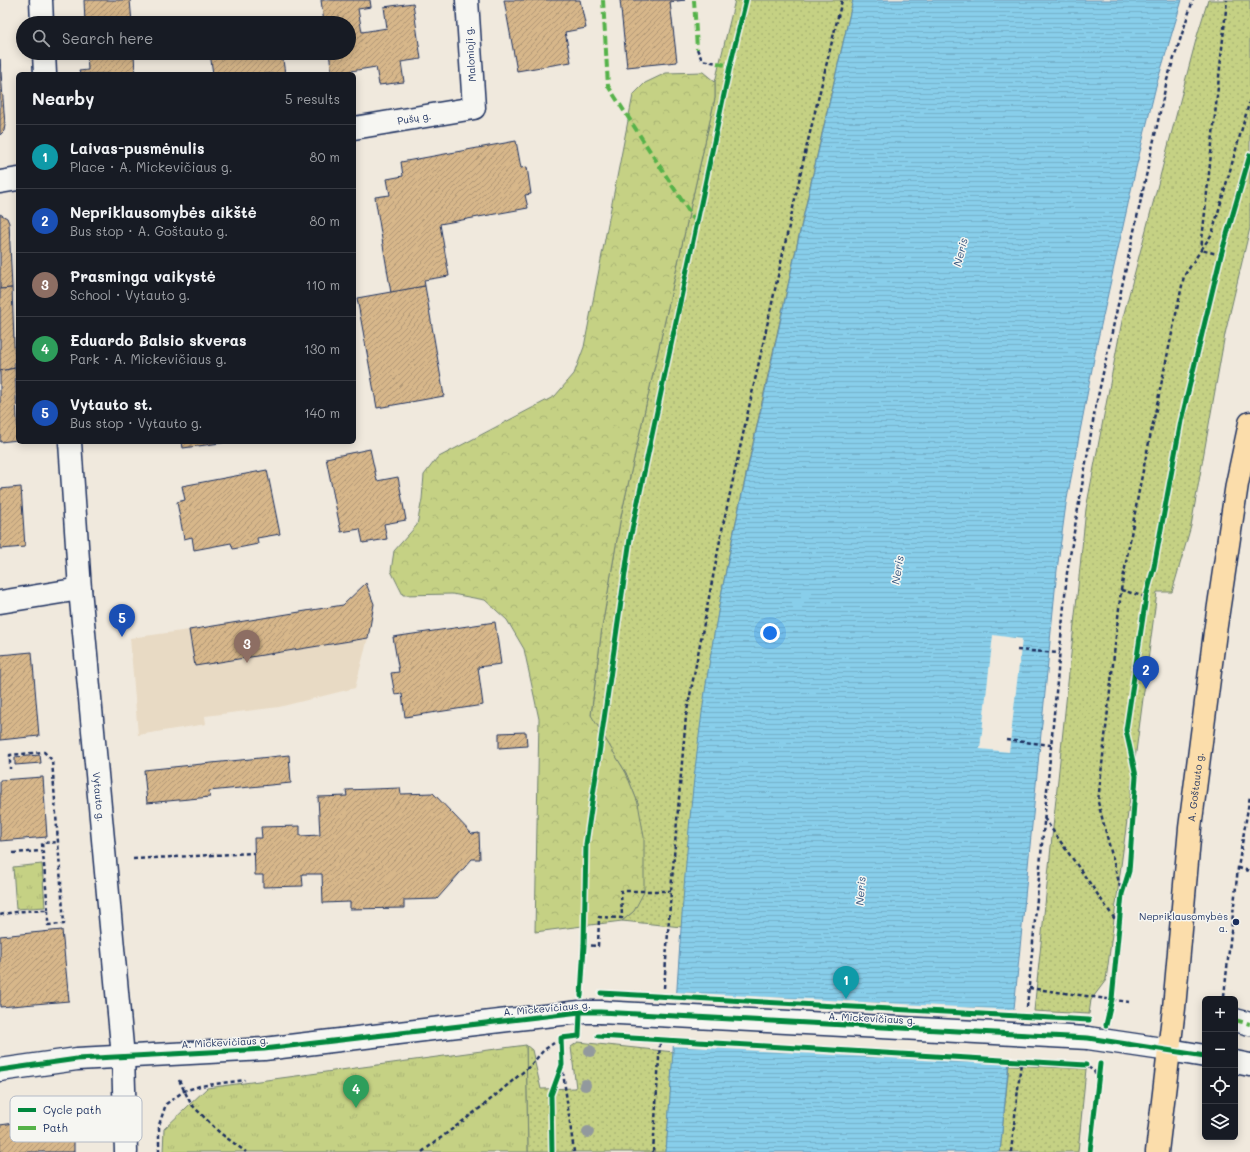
<!DOCTYPE html>
<meta charset="utf-8">
<style>
:root{--surface:#171b24;--page:#242831;--text:#f1f3f6;--muted:#9ea1a6;--line:#363941;--accent:#8c9099}
body{margin:0;font-family:Mali,sans-serif;background:var(--page);color:var(--text)}
.controls{position:absolute;right:12px;bottom:12px;display:grid;overflow:hidden;border-radius:6px;box-shadow:0 2px 10px #0003}
.controls button{width:36px;height:36px;display:grid;place-items:center;padding:0;border:0;border-bottom:1px solid var(--line);background:var(--surface);color:var(--text);font:20px sans-serif}
.you{position:absolute;left:770px;top:633px;width:14px;height:14px;margin:-10px;border:3px solid #fff;border-radius:50%;background:#1a73e8;box-shadow:0 0 0 6px #1a73e833}
.badge{display:grid;place-items:center;width:26px;height:26px;border-radius:50%;background:var(--accent);color:#fff;font-size:13px;font-weight:700}
.pin{position:absolute;translate:-50% -33px;filter:drop-shadow(0 1px 2px #0008)}
.pin::after{content:'';position:absolute;top:21px;width:14px;height:12px;background:inherit;clip-path:polygon(0 0,100% 0,50% 100%)}
.list{margin:0;padding:0;list-style:none}
h2{display:flex;justify-content:space-between;align-items:center;height:52px;margin:0;padding:0 16px;font-size:17px}
h2 small{font-size:13px;font-weight:400;color:var(--muted)}
.list li{display:grid;grid-template-columns:26px 1fr auto;gap:12px;align-items:center;box-sizing:border-box;height:64px;padding:0 16px;border-top:1px solid var(--line)}
.list b{display:block;font-size:15px;white-space:nowrap}
.list p{margin:0;font-size:13px;white-space:nowrap;color:var(--muted)}
.list em{font-size:13px;font-style:normal;color:var(--muted)}
.icon{flex:none;width:22px;height:22px;fill:none;stroke:currentColor;stroke-width:2;stroke-linecap:round;stroke-linejoin:round}
.map{position:relative;flex:none;width:1250px;height:1152px;overflow:hidden}
.search{position:absolute;background:var(--surface);box-shadow:0 2px 10px #0003;left:16px;top:16px;width:340px;height:44px;display:flex;align-items:center;gap:10px;box-sizing:border-box;padding:0 14px;border-radius:22px;color:var(--muted);font-size:15px}
.panel{position:absolute;background:var(--surface);box-shadow:0 2px 10px #0003;left:16px;top:72px;width:340px;height:372px;border-radius:6px}
.map>svg:first-child{display:block}
</style>
<div class="map">
<svg width="1250" height="1152" viewBox="0 0 1250 1152">
<defs>
<pattern id="grass-dots" width="8" height="8" patternUnits="userSpaceOnUse"><rect width="8" height="8" fill="#c5d184"/><path d="M2 2h.1M6 6h.1" fill="none" stroke="#a9b474" stroke-width="1.8" stroke-linecap="round"/></pattern>
<pattern id="forest-crowns" width="20" height="18" patternUnits="userSpaceOnUse"><rect width="20" height="18" fill="#c5d184"/><path d="M2 6a3 3 0 1 1 6 0M12 15a3 3 0 1 1 6 0" fill="none" stroke="#a9b474"/></pattern>
<pattern id="park-tufts" width="24" height="20" patternUnits="userSpaceOnUse"><rect width="24" height="20" fill="#c5d184"/><path d="M3 7l-1-3M5 7V3M7 7l1-3M15 17l-1-3M17 17v-4M19 17l1-3" fill="none" stroke="#a9b474"/></pattern>
<pattern id="water-rules" width="6" height="5" patternUnits="userSpaceOnUse"><rect width="6" height="5" fill="#88ceea"/><path d="M0 2.5h6" fill="none" stroke="#75b1cb"/></pattern>
<pattern id="building-hatch" width="6" height="6" patternUnits="userSpaceOnUse"><rect width="6" height="6" fill="#d7b78a"/><path d="M-1 1l2-2M0 6l6-6M5 7l2-2" fill="none" stroke="#ae9574"/></pattern>
</defs>
<rect width="100%" height="100%" fill="#f0e9dd"/>
<filter id="ink" filterUnits="userSpaceOnUse"><feTurbulence type="fractalNoise" baseFrequency=".025" numOctaves="2"/><feDisplacementMap in="SourceGraphic" scale="8" xChannelSelector="R" yChannelSelector="G"/><feConvolveMatrix kernelMatrix="1 2 1 2 8 2 1 2 1" color-interpolation-filters="sRGB"/></filter>
<g filter="url(#ink)">
<path fill="#e8dac4" d="M 366,583 L 374,604 L 368,638 L 355,688 L 279,707 L 205,716 L 206,724 L 138,735 L 130,638 L 189,630 L 343,605 Z"/>
<g fill="url(#grass-dots)" stroke="#708071">
<path d="M 735,0 L 853,0 C 823,126 795,253 767,379 C 749,463 729,546 715,630 C 698,728 690,828 682,927 L 622,921 L 634,911 L 638,803 L 626,773 L 591,716 L 602,627 L 621,516 L 715,98 L 715,82 Z"/>
<path d="M 1208,0 L 1250,0 L 1250,228 L 1225,334 L 1191,526 L 1172,592 L 1157,592 L 1106,980 L 1091,1000 L 1089,1014 L 1034,1011 L 1086,509 L 1122,321 L 1197,36 Z"/>
<path d="M 578,1042 L 674,1052 L 666,1152 L 528,1152 L 526,1045 L 532,1050 L 541,1089 L 576,1088 L 571,1047 Z"/>
<path d="M 1009,1065 L 1086,1069 L 1078,1152 L 1000,1152 Z"/>
</g>
<path fill="url(#forest-crowns)" stroke="#708071" d="M 703,72 L 715,82 L 715,98 L 621,516 L 602,627 L 591,715 L 626,773 L 638,803 L 644,837 L 644,892 L 634,911 L 622,921 L 535,932 L 539,719 L 524,649 L 507,620 L 485,600 L 452,594 L 403,595 L 391,571 L 394,551 L 417,525 L 422,499 L 424,475 L 437,458 L 555,396 L 574,374 L 584,347 L 633,95 L 645,83 L 666,73 Z"/>
<g fill="url(#park-tufts)" stroke="#708071">
<path d="M 42,864 L 45,907 L 16,909 L 13,867 Z"/>
<path d="M 526,1045 L 528,1152 L 163,1152 L 164,1129 L 207,1088 Z"/>
</g>
<path fill="url(#water-rules)" stroke="#5c8eb2" d="M 853,0 L 1182,0 L 1156,86 L 1136,168 L 1097,343 L 1066,504 L 1057,570 L 1000,1152 L 666,1152 C 678,994 683,835 707,678 C 722,577 746,478 768,378 C 795,252 824,126 853,0 Z"/>
<g fill="#f0e9dd">
<path d="M 993,635 L 1022,639 L 1009,752 L 980,749 Z"/>
<path d="M 676,992 L 1016,1010 L 1011,1065 L 672,1046 Z"/>
</g>
<g fill="url(#building-hatch)" stroke="#1b2f5e">
<path d="M 84,0 L 130,0 L 132,23 L 85,23 Z"/>
<path d="M 321,0 L 370,0 L 371,7 L 358,9 L 362,32 L 387,28 L 384,7 L 413,3 L 421,59 L 401,62 L 404,82 L 379,85 L 376,67 L 332,74 L 329,53 L 349,53 L 349,23 L 324,23 Z"/>
<path d="M 504,0 L 580,0 L 586,28 L 565,32 L 571,62 L 517,71 Z"/>
<path d="M 620,0 L 685,0 L 670,2 L 677,62 L 627,67 Z"/>
<path d="M 87,53 L 134,53 L 135,74 L 80,74 L 79,71 L 88,70 Z"/>
<path d="M 210,53 L 282,53 L 285,74 L 213,74 Z"/>
<path d="M 0,59 L 5,125 L 4,131 L 0,135 Z"/>
<path d="M 516,141 L 521,168 L 527,167 L 531,194 L 525,195 L 528,208 L 440,224 L 449,276 L 424,280 L 425,286 L 391,293 L 375,197 L 390,195 L 387,179 L 403,176 L 401,162 Z"/>
<path d="M 0,214 L 7,218 L 9,223 L 12,288 L 0,289 Z"/>
<path d="M 425,286 L 444,396 L 377,408 L 357,298 Z"/>
<path d="M 12,288 L 15,368 L 0,371 L 0,289 Z"/>
<path d="M 15,368 L 18,440 L 0,442 L 0,371 Z"/>
<path d="M 182,442 L 228,442 L 183,448 Z"/>
<path d="M 370,449 L 377,481 L 398,477 L 406,520 L 384,524 L 387,539 L 363,543 L 360,529 L 341,532 L 326,458 Z"/>
<path d="M 267,470 L 280,534 L 257,538 L 258,544 L 233,549 L 231,543 L 194,550 L 192,537 L 184,539 L 177,502 L 185,500 L 182,486 Z"/>
<path d="M 21,487 L 25,547 L 0,549 L 0,489 Z"/>
<path d="M 366,583 L 374,604 L 368,638 L 195,666 L 189,630 L 343,605 Z"/>
<path d="M 495,622 L 501,664 L 478,667 L 483,705 L 405,717 L 402,694 L 395,695 L 391,673 L 399,672 L 393,637 Z"/>
<path d="M 32,652 L 39,736 L 0,740 L 0,655 Z"/>
<path d="M 526,732 L 527,746 L 499,748 L 499,733 Z"/>
<path d="M 40,755 L 41,763 L 15,765 L 15,757 Z"/>
<path d="M 289,755 L 291,783 L 209,791 L 210,797 L 147,803 L 144,770 Z"/>
<path d="M 43,777 L 47,837 L 0,841 L 0,780 Z"/>
<path d="M 400,788 L 401,794 L 433,793 L 472,834 L 479,833 L 480,859 L 472,859 L 437,899 L 404,900 L 404,908 L 350,909 L 350,902 L 323,903 L 322,874 L 302,874 L 303,886 L 263,887 L 263,875 L 255,875 L 254,838 L 262,838 L 261,827 L 300,826 L 300,836 L 320,835 L 318,797 L 347,796 L 346,790 Z"/>
<path d="M 62,930 L 69,1001 L 0,1007 L 0,936 Z"/>
<path d="M 59,1117 L 74,1128 L 74,1152 L 0,1152 L 0,1125 Z"/>
</g>
<g fill="none" stroke-linecap="round" stroke-linejoin="round">
<defs>
<g id="street">
<path id="s1" d="M 354,128 L 474,108 L 467,0"/>
<path d="M 0,182 L 18,179"/>
<path d="M 0,602 L 80,589"/>
<path d="M 1235,1020 L 1250,1024"/>
<path d="M 1088,1038 L 1169,1050"/>
<path d="M 0,1070 L 77,1059 L 264,1049 L 508,1020 L 580,1012 L 600,1012"/>
</g>
<g id="secondary">
<path d="M 41,0 L 42,23"/>
<path d="M 44,53 L 45,74"/>
<path id="s2" d="M 70,442 L 80,589 L 123,1057 L 126,1152"/>
<path d="M 1169,1050 L 1205,1056"/>
<path d="M 1235,1062 L 1250,1065"/>
</g>
<g id="primary">
<path id="s3" d="M 1157,1152 L 1174,1008 L 1190,828 L 1215,632 L 1237,484 L 1250,423"/>
</g>
</defs>
<use href="#street" stroke="#1b2f5e" stroke-width="25"/>
<use href="#secondary" stroke="#1b2f5e" stroke-width="25"/>
<use href="#primary" stroke="#1b2f5e" stroke-width="25"/>
<g stroke="#1b2f5e" stroke-width="2.5" stroke-dasharray="4 3" stroke-linecap="butt">
<path d="M 697,49 L 702,60 L 717,63"/>
<path d="M 1221,255 L 1201,250 L 1212,234 L 1250,100"/>
<path d="M 1121,590 L 1146,597"/>
<path d="M 1017,650 L 1060,653"/>
<path d="M 1006,740 L 1051,745"/>
<path d="M 1044,818 L 1119,925"/>
<path d="M 13,853 L 42,851"/>
<path d="M 133,859 L 254,853"/>
<path d="M 1238,868 L 1250,871"/>
<path d="M 1122,894 L 1098,802 L 1121,590 L 1140,485 L 1184,276 L 1201,250 L 1227,0"/>
<path d="M 48,910 L 42,843 L 58,842"/>
<path d="M 0,915 C 16,911 31,910 48,910 L 48,925 L 64,924 L 52,760 L 44,752 L 10,755 L 10,769"/>
<path d="M 584,945 L 598,946 L 599,917 L 622,918 L 621,891 L 671,891"/>
<path d="M 664,988 L 671,891 L 686,716 L 723,525 L 806,149 L 842,0"/>
<path d="M 1029,988 L 1129,1002"/>
<path d="M 1224,996 L 1238,868 L 1250,796"/>
<path d="M 1027,1007 L 1067,573 L 1095,410 L 1167,80 L 1193,0"/>
<path d="M 1105,1012 L 1110,1009"/>
<path d="M 562,1065 L 574,1152"/>
<path d="M 1088,1067 L 1094,1071 L 1098,1081"/>
<path d="M 179,1080 L 191,1104 L 220,1133 L 246,1152"/>
<path d="M 159,1152 L 159,1125 L 166,1104 L 184,1091 L 200,1086 L 245,1080"/>
<path d="M 422,1152 L 484,1105 L 530,1066 L 544,1050 L 554,1043"/>
<path d="M 653,1152 L 660,1043"/>
<path d="M 1011,1152 L 1021,1062"/>
</g>
<use href="#street" stroke="#f6f6f2" stroke-width="22"/>
<use href="#secondary" stroke="#f6f6f2" stroke-width="22"/>
<use href="#primary" stroke="#fbddab" stroke-width="22"/>
<defs>
<path id="street-bridge" d="M 600,1012 L 1088,1038"/>
</defs>
<use href="#street-bridge" stroke="#1b2f5e" stroke-width="25" stroke-linecap="butt"/>
<use href="#street-bridge" stroke="#f6f6f2" stroke-width="22"/>
<g stroke="#55b248" stroke-width="4" stroke-dasharray="8 4" stroke-linecap="butt">
<path d="M 603,0 L 608,86 L 697,224"/>
<path d="M 694,0 L 697,49"/>
<path d="M 717,63 L 730,66"/>
<path d="M 1235,1020 L 1250,1024"/>
</g>
<defs>
<g id="cycleway">
<path d="M 601,993 L 1089,1020"/>
<path d="M 581,996 L 584,945 L 586,844 L 630,539 L 730,66 L 746,0"/>
<path d="M 1106,1025 L 1112,999 L 1122,894 L 1129,871 L 1136,776 L 1126,730 L 1146,597 L 1154,567 L 1181,421 L 1221,255 L 1250,155"/>
<path d="M 598,1036 L 1086,1065"/>
<path d="M 0,1070 L 77,1059 L 264,1049 L 580,1012 L 600,1012 L 1088,1038 L 1205,1056"/>
<path d="M 552,1152 L 551,1095 L 562,1065 L 561,1038 L 579,1036 L 580,1012"/>
<path d="M 1090,1152 L 1100,1064"/>
</g>
</defs>
<use href="#cycleway" stroke="#f6f6f2" stroke-width="8"/>
<use href="#cycleway" stroke="#00873e" stroke-width="5"/>
</g>
<g fill="#92999d">
<circle cx="590" cy="1051" r="6"/>
<circle cx="585" cy="1085" r="6"/>
<circle cx="588" cy="1132" r="6"/>
</g>
</g>
<circle fill="#1b2f5e" stroke="#f6f6f2" stroke-width="1.5" cx="1236" cy="922" r="4"/>
<g text-anchor="middle" dominant-baseline="central" stroke-width="3" stroke-linejoin="round" paint-order="stroke">
<g font-size="10" fill="#1b2f5e" stroke="#f6f6f2">
<text transform="translate(470 54) rotate(-94)">Malonioji g.</text>
<text stroke="none"><textPath href="#s1" startOffset="61">Pušų g.</textPath></text>
<text stroke="none"><textPath href="#s3" startOffset="367">A. Goštauto g.</textPath></text>
<text stroke="none"><textPath href="#s2" startOffset="356">Vytauto g.</textPath></text>
<text transform="translate(547 1008) rotate(-5)">A. Mickevičiaus g.</text>
<text transform="translate(872 1018) rotate(3)">A. Mickevičiaus g.</text>
<text transform="translate(225 1042) rotate(-3)">A. Mickevičiaus g.</text>
</g>
<g font-size="10" fill="#1b2f5e" stroke="#f6f6f2" text-anchor="end">
<text x="1228" y="916">Nepriklausomybės<tspan x="1228" dy="12">a.</tspan></text>
</g>
<g font-size="11" font-style="italic" fill="#365781" stroke="#f6f6f2">
<text transform="translate(960 252) rotate(-76)">Neris</text>
<text transform="translate(897 570) rotate(-81)">Neris</text>
<text transform="translate(860 891) rotate(-86)">Neris</text>
</g>
</g>
<rect x="10" y="1096" width="132" height="46" rx="6" fill="#f6f6f2" stroke="#b4bac6" stroke-width="1"/>
<rect x="18" y="1108" width="18" height="4" fill="#00873e"/>
<rect x="18" y="1126" width="18" height="4" fill="#55b248"/>
<g font-size="11" fill="#1b2f5e">
<text x="43" y="1114">Cycle path</text>
<text x="43" y="1132">Path</text>
</g>
</svg>
<div class="controls">
<button>+</button>
<button>−</button>
<button><svg class="icon" aria-label="locate" viewBox="0 0 24 24"><circle cx="12" cy="12" r="6"/><path d="M12 2v4M12 18v4M2 12h4M18 12h4"/></svg></button>
<button><svg class="icon" aria-label="layers" viewBox="0 0 24 24"><path d="M12 4l9 5-9 5-9-5zM3 14l9 5 9-5"/></svg></button>
</div>
<div class="you"></div>
<div class="pin badge" style="left:846px;top:999px;background:#0f9aa8">1</div>
<div class="pin badge" style="left:1146px;top:689px;background:#1a4fb4">2</div>
<div class="pin badge" style="left:247px;top:663px;background:#8d6e63">3</div>
<div class="pin badge" style="left:356px;top:1108px;background:#2e9e5b">4</div>
<div class="pin badge" style="left:122px;top:637px;background:#1a4fb4">5</div>
<div class="search"><svg class="icon" aria-label="search" viewBox="0 0 24 24"><circle cx="10" cy="10" r="6"/><path d="M15 15l6 6"/></svg>Search here</div>
<section class="panel">
<h2>Nearby<small>5 results</small></h2>
<ul class="list">
<li><span class="badge" style="background:#0f9aa8">1</span><div><b>Laivas-pusmėnulis</b><p>Place · A. Mickevičiaus g.</p></div><em>80 m</em></li>
<li><span class="badge" style="background:#1a4fb4">2</span><div><b>Nepriklausomybės aikštė</b><p>Bus stop · A. Goštauto g.</p></div><em>80 m</em></li>
<li><span class="badge" style="background:#8d6e63">3</span><div><b>Prasminga vaikystė</b><p>School · Vytauto g.</p></div><em>110 m</em></li>
<li><span class="badge" style="background:#2e9e5b">4</span><div><b>Eduardo Balsio skveras</b><p>Park · A. Mickevičiaus g.</p></div><em>130 m</em></li>
<li><span class="badge" style="background:#1a4fb4">5</span><div><b>Vytauto st.</b><p>Bus stop · Vytauto g.</p></div><em>140 m</em></li>
</ul>
</section>
</div>
